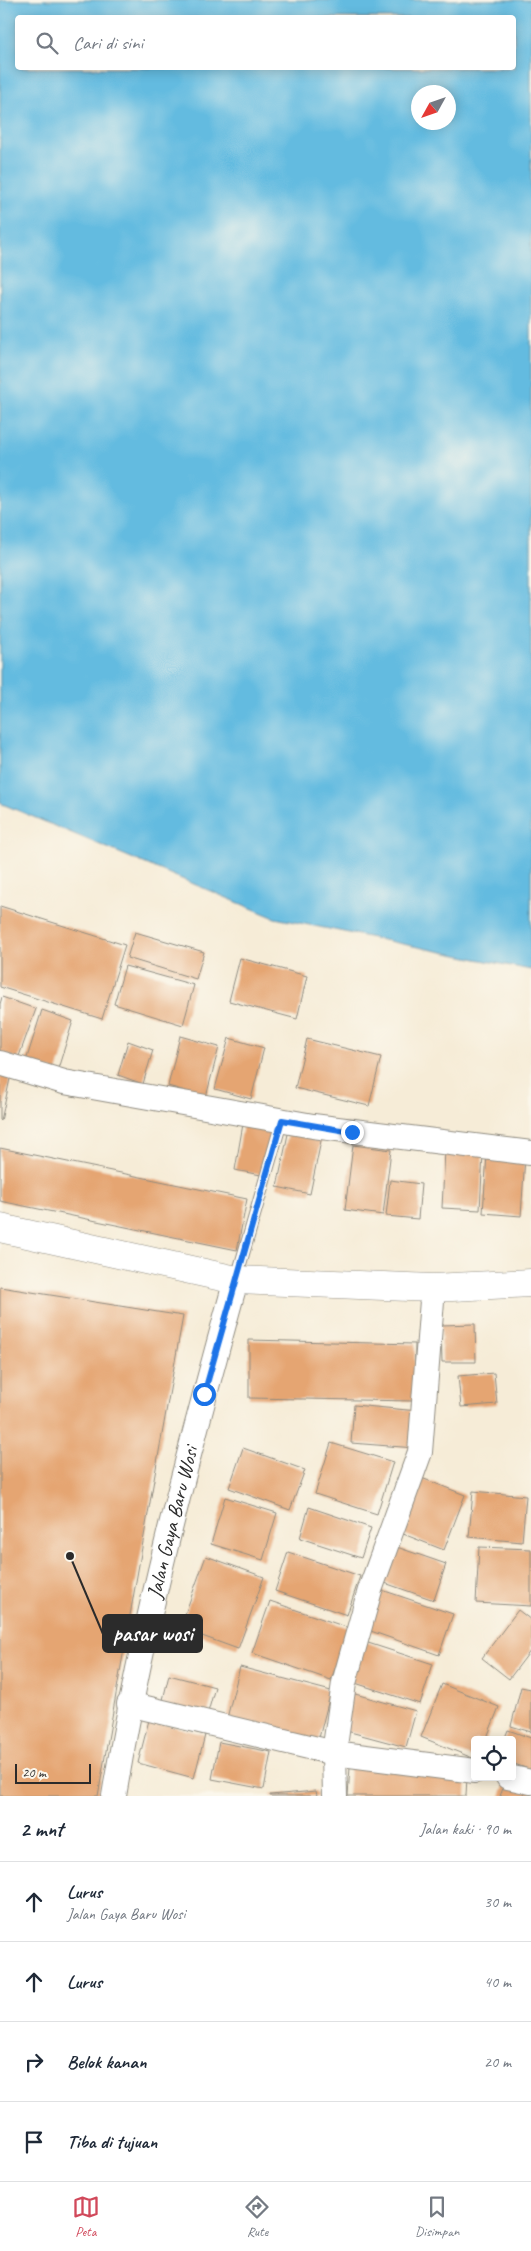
<!DOCTYPE html>
<html lang="id">
<meta charset="utf-8">
<style>
:root{--surface:#fff;--page:#f6f6f7;--text:#1f2937;--muted:#747a83;--line:#e0e1e3;--accent:#d1495b}
body{margin:0;font-family:Caveat,sans-serif;background:var(--page);color:var(--text)}
.controls{position:absolute;right:15px;bottom:15px;display:grid;overflow:hidden;border-radius:5px;box-shadow:0 2px 12px #0003}
.controls button{width:45px;height:45px;display:grid;place-items:center;padding:0;border:0;border-bottom:1px solid var(--line);background:var(--surface);color:var(--text);font:25px sans-serif}
.compass{position:absolute;left:411px;top:85px;width:45px;height:45px;border-radius:50%;background:var(--surface);box-shadow:0 2px 12px #0003;rotate:230deg}
.scale{position:absolute;left:15px;bottom:12px;width:76px;box-sizing:border-box;padding-left:5px;border:2px solid #2b2b2b;border-top:0;font-size:14px;line-height:18px;white-space:nowrap;color:#2b2b2b;-webkit-text-stroke:4px #fbf7ec;paint-order:stroke}
.stop{position:absolute;width:15px;height:15px;margin:-11px;border:4px solid #1a73e8;border-radius:50%;background:#fff}
.stop.end{background:#1a73e8;border-color:#fff;box-shadow:0 1px 5px #0008}
.list{margin:0;padding:0;list-style:none}
h2{display:flex;justify-content:space-between;align-items:center;height:65px;margin:0;padding:0 20px;font-size:21px}
h2 small{font-size:16px;font-weight:400;color:var(--muted)}
.list li{display:grid;grid-template-columns:32px 1fr auto;gap:15px;align-items:center;box-sizing:border-box;height:80px;padding:0 20px;border-top:1px solid var(--line)}
.list b{display:block;font-size:19px;white-space:nowrap}
.list p{margin:0;font-size:16px;white-space:nowrap;color:var(--muted)}
.list em{font-size:16px;font-style:normal;color:var(--muted)}
.icon{flex:none;width:28px;height:28px;fill:none;stroke:currentColor;stroke-width:2;stroke-linecap:round;stroke-linejoin:round}
.map{position:relative;flex:none;width:531px;height:1796px;overflow:hidden}
.search{position:absolute;background:var(--surface);box-shadow:0 2px 12px #0003;left:15px;right:15px;top:15px;height:55px;display:flex;align-items:center;gap:12px;box-sizing:border-box;padding:0 18px;border-radius:5px;color:var(--muted);font-size:19px}
.sheet{height:385px;background:var(--surface)}
nav{display:flex;justify-content:space-around;align-items:center;box-sizing:border-box;height:70px;border-top:1px solid var(--line);background:var(--surface);font-size:14px;color:var(--muted)}
nav a{display:grid;justify-items:center;gap:2px}
nav .on{color:var(--accent)}
.map>svg:first-child{display:block}
</style>
<div class="map">
<svg width="531" height="1796" viewBox="0 0 531 1796">
<rect width="100%" height="100%" fill="#fbf7ec"/>
<filter id="ink" filterUnits="userSpaceOnUse"><feTurbulence type="fractalNoise" baseFrequency=".02" numOctaves="2"/><feDisplacementMap in="SourceGraphic" scale="10" xChannelSelector="R" yChannelSelector="G"/><feConvolveMatrix kernelMatrix="1 2 1 2 8 2 1 2 1" color-interpolation-filters="sRGB"/></filter>
<filter id="wash" filterUnits="userSpaceOnUse"><feTurbulence type="fractalNoise" baseFrequency=".0096" numOctaves="4" result="noise"/><feDisplacementMap in="SourceGraphic" scale="20" xChannelSelector="R" yChannelSelector="G"/><feGaussianBlur stdDeviation="1.12" result="paint"/><feColorMatrix in="noise" values="0 0 0 0 0 0 0 0 0 0 0 0 0 0 0 0 0 1.4 0 .05"/><feComposite in="paint" operator="in"/></filter>
<g filter="url(#wash)">
<rect width="100%" height="100%" fill="#f6ecd7"/>
<path fill="#63bbe0" stroke="#477386" fill-rule="evenodd" d="M 0,0 L 531,0 L 531,970 L 275,918 L 0,803 ZM 18,18 L 514,18 L 514,68 L 18,68 ZM 418,92 L 448,92 L 448,122 L 418,122 Z"/>
<g id="blocks">
<g fill="#e5a572">
<path d="M 0,906 L 125,945 L 102,1019 L 0,987 Z"/>
<path d="M 135,932 L 204,952 L 196,979 L 127,958 Z"/>
<path d="M 240,958 L 307,976 L 297,1019 L 229,1001 Z"/>
<path d="M 125,966 L 194,985 L 183,1025 L 114,1004 Z"/>
<path d="M 2,997 L 36,1009 L 18,1059 L 0,1052 L 0,1004 Z"/>
<path d="M 42,1010 L 73,1021 L 57,1072 L 26,1061 Z"/>
<path d="M 180,1036 L 219,1047 L 206,1097 L 168,1086 Z"/>
<path d="M 229,1038 L 264,1048 L 251,1099 L 215,1089 Z"/>
<path d="M 307,1039 L 381,1057 L 369,1106 L 295,1088 Z"/>
<path d="M 128,1041 L 153,1050 L 143,1084 L 118,1075 Z"/>
<path d="M 0,1072 L 11,1074 L 1,1121 L 0,1120 Z"/>
<path d="M 243,1124 L 275,1130 L 266,1176 L 235,1170 Z"/>
<path d="M 289,1129 L 322,1136 L 310,1194 L 277,1187 Z"/>
<path d="M 353,1145 L 391,1150 L 383,1215 L 345,1210 Z"/>
<path d="M 0,1148 L 247,1199 L 237,1250 L 0,1201 Z"/>
<path d="M 445,1150 L 483,1153 L 480,1210 L 442,1208 Z"/>
<path d="M 487,1154 L 525,1157 L 521,1216 L 483,1213 Z"/>
<path d="M 390,1180 L 421,1184 L 418,1219 L 386,1216 Z"/>
<path d="M 0,1287 L 183,1316 L 98,1796 L 0,1796 Z"/>
<path d="M 475,1324 L 476,1362 L 442,1362 L 441,1325 Z"/>
<path d="M 249,1340 L 415,1344 L 414,1401 L 249,1398 Z"/>
<path d="M 494,1373 L 497,1404 L 461,1407 L 458,1376 Z"/>
<path d="M 354,1405 L 418,1411 L 415,1448 L 351,1443 Z"/>
<path d="M 331,1443 L 393,1462 L 377,1514 L 315,1494 Z"/>
<path d="M 243,1448 L 305,1470 L 290,1510 L 229,1488 Z"/>
<path d="M 414,1475 L 465,1495 L 444,1550 L 393,1530 Z"/>
<path d="M 473,1491 L 526,1496 L 522,1542 L 469,1537 Z"/>
<path d="M 225,1497 L 277,1513 L 263,1560 L 211,1544 Z"/>
<path d="M 309,1507 L 371,1528 L 361,1558 L 300,1538 Z"/>
<path d="M 388,1544 L 446,1564 L 434,1600 L 376,1580 Z"/>
<path d="M 479,1547 L 531,1549 L 531,1606 L 476,1603 Z"/>
<path d="M 288,1552 L 360,1576 L 347,1615 L 275,1591 Z"/>
<path d="M 206,1556 L 264,1577 L 238,1649 L 180,1628 Z"/>
<path d="M 379,1589 L 453,1614 L 439,1655 L 365,1629 Z"/>
<path d="M 270,1601 L 349,1628 L 331,1680 L 252,1653 Z"/>
<path d="M 518,1610 L 531,1620 L 531,1650 L 509,1679 L 482,1658 Z"/>
<path d="M 362,1641 L 433,1664 L 420,1704 L 349,1681 Z"/>
<path d="M 240,1667 L 331,1691 L 318,1742 L 227,1718 Z"/>
<path d="M 169,1675 L 215,1687 L 207,1716 L 162,1704 Z"/>
<path d="M 442,1684 L 499,1707 L 486,1740 L 475,1740 L 475,1759 L 421,1737 Z"/>
<path d="M 521,1687 L 531,1689 L 531,1732 L 511,1726 Z"/>
<path d="M 348,1692 L 416,1711 L 406,1747 L 339,1729 Z"/>
<path d="M 149,1720 L 205,1735 L 194,1778 L 138,1763 Z"/>
<path d="M 508,1730 L 531,1738 L 531,1770 L 512,1763 L 512,1740 L 504,1740 Z"/>
<path d="M 219,1742 L 271,1752 L 264,1789 L 212,1779 Z"/>
<path d="M 350,1767 L 467,1776 L 466,1796 L 348,1796 Z"/>
<path d="M 507,1778 L 531,1787 L 531,1796 L 500,1796 Z"/>
<path d="M 316,1791 L 317,1796 L 270,1796 L 270,1795 Z"/>
</g>
</g>
</g>
<g filter="url(#ink)">
<use href="#blocks" fill-opacity="0" stroke="#908c81" stroke-width="1"/>
<g fill="none" stroke-linecap="round" stroke-linejoin="round">
<defs>
<path id="service" d="M 236,1280 L 282,1120"/>
<g id="minor">
<path d="M 0,1063 L 64,1082 L 313,1126 L 531,1153"/>
<path d="M 129,1704 L 334,1753 L 475,1771"/>
<path d="M 508,1777 L 531,1782"/>
<path id="s1" d="M 114,1796 C 143,1621 189,1451 236,1280"/>
<path d="M 335,1796 L 334,1753 L 344,1683 L 370,1590 L 420,1452 L 433,1288"/>
</g>
<path id="tertiary" d="M 0,1228 L 236,1280 L 433,1288 L 531,1283"/>
</defs>
<use href="#service" stroke="#908c81" stroke-width="13"/>
<use href="#minor" stroke="#908c81" stroke-width="26"/>
<use href="#tertiary" stroke="#908c81" stroke-width="29"/>
<use href="#service" stroke="#fff" stroke-width="11"/>
<use href="#minor" stroke="#fff" stroke-width="24"/>
<use href="#tertiary" stroke="#fff" stroke-width="28"/>
</g>
</g>
<g fill="none" stroke-linecap="round" stroke-linejoin="round" filter="url(#ink)">
<path stroke="#1a73e8" stroke-width="6" d="M 204,1394 L 282,1120 L 352,1132"/>
</g>
<g text-anchor="middle" dominant-baseline="central" stroke-width="4" stroke-linejoin="round" paint-order="stroke">
<g font-size="21" fill="#2b2b2b" stroke="#fbf7ec">
<text stroke="none"><textPath href="#s1" startOffset="280">Jalan Gaya Baru Wosi</textPath></text>
</g>
</g>
<path fill="none" stroke="#2b2b2b" stroke-width="2" d="M70 1556L103 1634"/>
<circle fill="#2b2b2b" stroke="#fbf7ec" stroke-width="2" cx="70" cy="1556" r="5"/>
<rect fill="#2b2b2b" stroke="#2b2b2b" stroke-width="2" x="103" y="1615" width="99" height="37" rx="5"/>
<g font-size="22" text-anchor="middle" font-weight="bold" fill="#fff">
<text x="153" y="1641">pasar wosi</text>
</g>
</svg>
<div class="controls">
<button><svg class="icon" aria-label="locate" viewBox="0 0 24 24"><circle cx="12" cy="12" r="6"/><path d="M12 2v4M12 18v4M2 12h4M18 12h4"/></svg></button>
</div>
<svg class="compass" viewBox="-18 -18 36 36"><path d="M0-13l5 13h-10z" fill="#e53935"/><path d="M0 13l5-13h-10z" fill="#747a83"/></svg>
<div class="scale">20 m</div>
<div class="stop" style="left:204px;top:1394px"></div>
<div class="stop end" style="left:352px;top:1132px"></div>
<div class="search"><svg class="icon" aria-label="search" viewBox="0 0 24 24"><circle cx="10" cy="10" r="6"/><path d="M15 15l6 6"/></svg>Cari di sini</div>
</div>
<section class="sheet">
<h2>2 mnt<small>Jalan kaki · 90 m</small></h2>
<ul class="list">
<li><svg class="icon" aria-label="ahead" viewBox="0 0 24 24"><path d="M12 20V5M6 11l6-6 6 6"/></svg><div><b>Lurus</b><p>Jalan Gaya Baru Wosi</p></div><em>30 m</em></li>
<li><svg class="icon" aria-label="ahead" viewBox="0 0 24 24"><path d="M12 20V5M6 11l6-6 6 6"/></svg><div><b>Lurus</b></div><em>40 m</em></li>
<li><svg class="icon" aria-label="right" viewBox="0 0 24 24"><path d="M7 20v-9h11M14 6l5 5-5 5"/></svg><div><b>Belok kanan</b></div><em>20 m</em></li>
<li><svg class="icon" aria-label="arrive" viewBox="0 0 24 24"><path d="M6 21V4h12l-3 4 3 4H6"/></svg><div><b>Tiba di tujuan</b></div></li>
</ul>
</section>
<nav>
<a class="on"><svg class="icon" aria-label="map" viewBox="0 0 24 24"><path d="M3 6l6-2 6 2 6-2v14l-6 2-6-2-6 2zM9 4v14M15 6v14"/></svg>Peta</a>
<a><svg class="icon" aria-label="directions" viewBox="0 0 24 24"><path d="M12 3l9 9-9 9-9-9zM9 14v-3h6M13 9l2 2-2 2"/></svg>Rute</a>
<a><svg class="icon" aria-label="saved" viewBox="0 0 24 24"><path d="M7 4h10v16l-5-4-5 4z"/></svg>Disimpan</a>
</nav>
